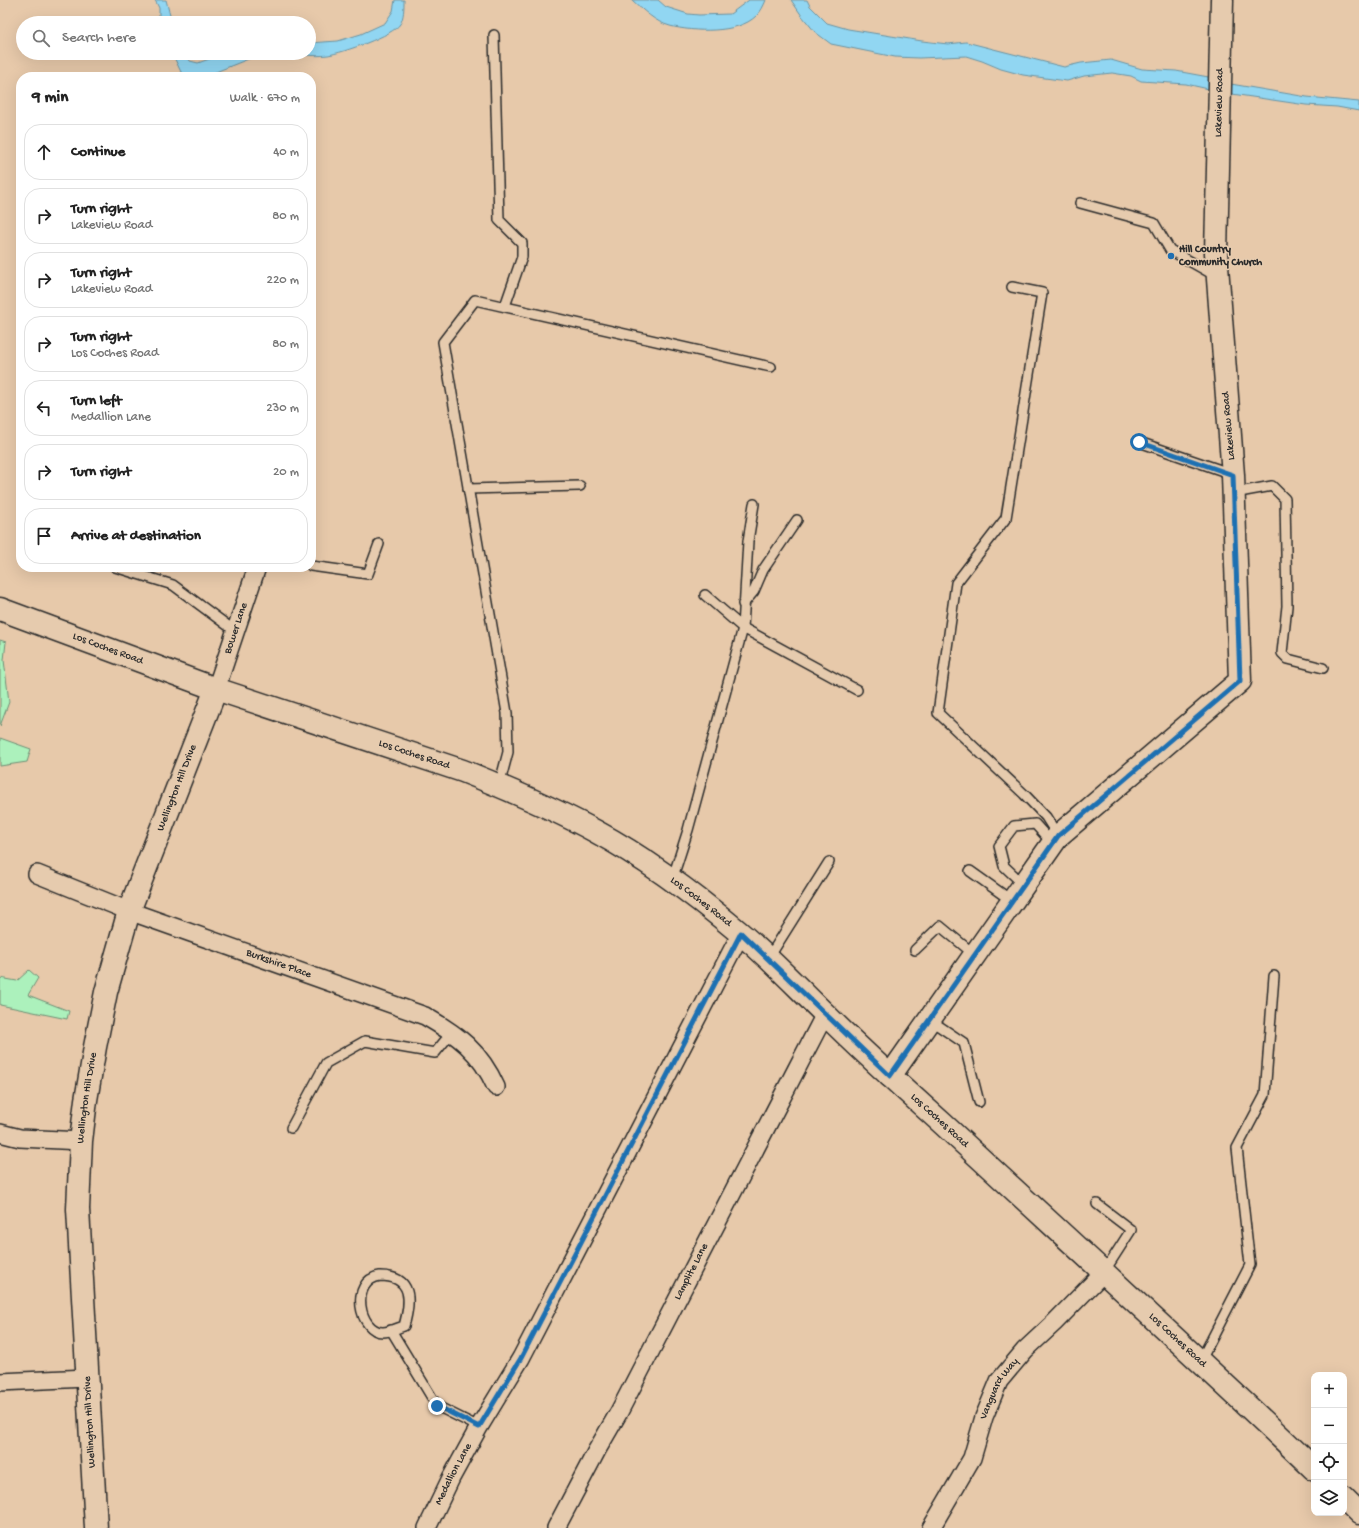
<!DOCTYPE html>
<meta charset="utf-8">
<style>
:root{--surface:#fff;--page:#f6f6f6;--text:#222;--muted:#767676;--line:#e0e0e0}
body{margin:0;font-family:"Gochi Hand",sans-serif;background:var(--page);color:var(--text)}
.controls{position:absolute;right:12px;bottom:12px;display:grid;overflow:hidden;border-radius:8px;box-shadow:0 4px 16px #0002}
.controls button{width:36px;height:36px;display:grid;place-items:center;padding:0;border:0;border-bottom:1px solid var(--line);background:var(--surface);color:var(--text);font:20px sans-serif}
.stop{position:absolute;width:12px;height:12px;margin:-9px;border:3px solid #1f6fb2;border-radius:50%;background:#fff}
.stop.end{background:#1f6fb2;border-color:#fff;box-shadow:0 1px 4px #0008}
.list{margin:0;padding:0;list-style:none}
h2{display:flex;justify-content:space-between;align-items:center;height:52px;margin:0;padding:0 16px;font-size:17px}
h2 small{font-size:13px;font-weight:400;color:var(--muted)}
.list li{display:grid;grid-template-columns:26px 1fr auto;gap:12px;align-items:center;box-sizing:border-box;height:56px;margin:0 8px 8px;padding:0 8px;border:1px solid var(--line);border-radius:16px}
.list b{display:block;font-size:15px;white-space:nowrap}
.list p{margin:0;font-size:13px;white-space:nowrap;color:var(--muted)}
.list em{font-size:13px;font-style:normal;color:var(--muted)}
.icon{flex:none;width:22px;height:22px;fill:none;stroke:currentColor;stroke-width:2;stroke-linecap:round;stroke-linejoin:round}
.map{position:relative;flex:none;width:1359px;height:1528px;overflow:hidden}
.search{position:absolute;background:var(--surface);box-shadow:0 4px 16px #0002;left:16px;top:16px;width:300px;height:44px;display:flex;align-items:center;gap:10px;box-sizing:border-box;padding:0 14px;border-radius:22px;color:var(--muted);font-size:15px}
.panel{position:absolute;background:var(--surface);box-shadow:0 4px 16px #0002;left:16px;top:72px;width:300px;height:500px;border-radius:16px}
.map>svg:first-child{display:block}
</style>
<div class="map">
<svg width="1359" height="1528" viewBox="0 0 1359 1528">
<rect width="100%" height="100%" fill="#e7c9aa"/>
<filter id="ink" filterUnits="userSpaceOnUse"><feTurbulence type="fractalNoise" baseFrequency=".025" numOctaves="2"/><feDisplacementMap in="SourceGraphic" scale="8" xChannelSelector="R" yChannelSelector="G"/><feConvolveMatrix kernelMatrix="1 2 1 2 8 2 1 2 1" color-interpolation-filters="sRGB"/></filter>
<g filter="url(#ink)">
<g fill="#acf1bc" stroke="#6c8e74">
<path d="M 0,640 L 6,642 L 4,660 L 9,702 L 0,726 Z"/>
<path d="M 0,738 L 31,749 L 27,762 L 0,766 Z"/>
<path d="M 29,970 L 38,978 L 28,995 L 69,1011 L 67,1019 L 0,1005 L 0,978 L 17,981 Z"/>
</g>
<g fill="#91d6f2" stroke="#6892a2">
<path d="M 155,0 L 166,0 L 172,23 L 159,23 L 159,8 Z"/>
<path d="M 395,0 L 404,0 C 404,7 404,18 400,24 C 394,35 342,53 328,55 C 314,57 299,54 285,53 L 309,53 L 309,43 L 338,41 L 361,34 L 385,23 L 393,11 Z"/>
<path d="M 632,0 L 658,0 L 666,7 L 688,14 L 699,15 L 730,14 L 749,0 L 766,0 C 764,5 761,12 756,16 C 738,34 693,32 670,26 C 655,22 643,10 632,0 Z"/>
<path d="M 791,0 L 807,0 L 810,6 L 827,23 L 848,29 L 922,41 L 948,44 L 966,42 L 1064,67 L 1081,63 L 1111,60 L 1142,69 L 1176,71 L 1214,78 L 1213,90 L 1186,84 L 1141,81 L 1131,76 L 1112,73 L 1084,76 L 1067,81 L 1023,75 L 1001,69 L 982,61 L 966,56 L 919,58 L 895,57 L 831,44 L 815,32 L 802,16 Z"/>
<path d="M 172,53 L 185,53 L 190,61 L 198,63 L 226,53 L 281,53 L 261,54 L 203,77 L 189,77 L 181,72 Z"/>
<path d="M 1225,83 L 1307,97 L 1359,102 L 1359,111 L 1337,107 L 1306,105 L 1225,93 Z"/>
</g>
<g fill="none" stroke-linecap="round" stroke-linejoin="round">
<defs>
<g id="service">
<path d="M 494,35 L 499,220 L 522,243 L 522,257 L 505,306"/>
<path d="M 1080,203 L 1154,223 L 1170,250 L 1216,276"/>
<path d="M 1012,287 L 1042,293 L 1006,518 L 956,583 L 938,713 L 1024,794 L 1046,817 L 1058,836"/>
<path d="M 1139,442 L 1232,474"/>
<path d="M 468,489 L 580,486"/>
<path d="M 1234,493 L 1272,486 L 1285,499 L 1287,606 L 1282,653 L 1288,659 L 1323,668"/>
<path d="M 311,566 L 368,574 L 379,544"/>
<path d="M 115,567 L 173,585 L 235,631"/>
<path d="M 705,595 L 743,628 L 857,690"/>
<path d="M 743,604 L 754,591 L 763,570 L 797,520"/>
<path d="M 499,786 L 508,752 L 507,713 L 443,342 L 475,300 L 771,367"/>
<path d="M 970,871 L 1012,901"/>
<path d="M 672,880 L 688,830 L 743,628 L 748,541 L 754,504"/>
<path d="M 1024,885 L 1004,866 L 999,846 L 1014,826 L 1035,824 L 1053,844"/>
<path d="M 915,950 L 940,926 L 975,955"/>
<path d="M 768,959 L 829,862"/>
<path d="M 930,1020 L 964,1043 L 979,1102"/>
<path d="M 291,1128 L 326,1063 L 365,1041 L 435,1053 L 452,1032"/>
<path d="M 1097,1204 L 1131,1230 L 1104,1272"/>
<path d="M 380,1276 C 413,1276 411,1301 404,1326 C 397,1328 390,1332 383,1332 C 359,1332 349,1281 380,1276 Z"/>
<path d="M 391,1330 L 437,1406 L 479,1427"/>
<path d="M 1201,1360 L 1250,1265 L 1237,1148 L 1265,1095 L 1274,976"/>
</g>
<g id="minor">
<path id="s1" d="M 216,689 L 257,567"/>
<path id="s2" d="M 37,874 L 129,911 L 425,1016 C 458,1035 480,1051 496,1087"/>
<path d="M 0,1133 L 20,1138 L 81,1141"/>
<path d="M 0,1382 L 87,1378"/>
<path id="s3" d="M 427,1528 L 451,1478 L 479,1427 L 521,1358 L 741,933"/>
<path id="s4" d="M 556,1528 L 597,1450 L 619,1412 L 825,1014"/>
<path id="s5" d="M 931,1528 L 972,1458 L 984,1417 L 999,1381 L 1025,1350 L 1054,1323 L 1103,1273"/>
</g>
<g id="tertiary">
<path id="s6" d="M 890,1076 L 1058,836 L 1240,681 L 1233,475 L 1216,253 L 1222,0"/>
<path id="s7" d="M 96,1528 L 78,1209 L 81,1141 L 86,1100 L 95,1047 L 106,992 L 129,911 L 216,689"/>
</g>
<g id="secondary">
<path id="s8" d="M 0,609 L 216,689 L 463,771 C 508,789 553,808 595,831 C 645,858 696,896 740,933 C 770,958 797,987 825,1014 C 863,1052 903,1088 943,1124 C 1067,1239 1192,1352 1314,1469"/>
<path d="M 1344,1498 L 1359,1513"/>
</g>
</defs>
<use href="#service" stroke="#2b2b2b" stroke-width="12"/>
<use href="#minor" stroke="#2b2b2b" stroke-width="20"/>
<use href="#tertiary" stroke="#2b2b2b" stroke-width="25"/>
<use href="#secondary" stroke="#2b2b2b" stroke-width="25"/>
<use href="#service" stroke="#e6cbae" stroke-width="9"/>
<use href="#minor" stroke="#e6cbae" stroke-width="17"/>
<use href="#tertiary" stroke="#e6cbae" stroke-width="22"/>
<use href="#secondary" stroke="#e6cbae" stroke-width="22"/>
</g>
</g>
<g fill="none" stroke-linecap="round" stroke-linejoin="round" filter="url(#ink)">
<path stroke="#1f6fb2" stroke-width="5" d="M 437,1406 L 479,1427 L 521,1358 L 741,933 L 890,1076 L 1058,836 L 1240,681 L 1233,475 L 1139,442"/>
</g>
<circle fill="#1f6fb2" stroke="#e6cbae" stroke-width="1.5" cx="1171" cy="256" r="4"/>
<g text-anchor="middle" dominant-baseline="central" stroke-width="3" stroke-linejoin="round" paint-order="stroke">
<g font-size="11" fill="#2b2b2b" stroke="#e6cbae">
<text stroke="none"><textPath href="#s6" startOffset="1111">Lakeview Road</textPath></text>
<text transform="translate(1229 426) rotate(-95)">Lakeview Road</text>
<text stroke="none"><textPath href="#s1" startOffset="64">Bower Lane</textPath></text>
<text stroke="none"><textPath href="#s8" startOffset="115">Los Coches Road</textPath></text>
<text stroke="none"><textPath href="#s8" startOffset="439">Los Coches Road</textPath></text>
<text stroke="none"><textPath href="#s7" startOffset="755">Wellington Hill Drive</textPath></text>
<text stroke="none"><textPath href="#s8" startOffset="763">Los Coches Road</textPath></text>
<text stroke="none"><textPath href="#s2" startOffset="258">Burkshire Place</textPath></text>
<text stroke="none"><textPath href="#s7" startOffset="431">Wellington Hill Drive</textPath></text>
<text stroke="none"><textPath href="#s8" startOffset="1087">Los Coches Road</textPath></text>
<text stroke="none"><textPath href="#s4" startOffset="290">Lamplite Lane</textPath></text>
<text stroke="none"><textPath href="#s8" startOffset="1411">Los Coches Road</textPath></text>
<text stroke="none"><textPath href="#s5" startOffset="156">Vanguard Way</textPath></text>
<text transform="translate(90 1422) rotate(-93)">Wellington Hill Drive</text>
<text stroke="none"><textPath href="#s3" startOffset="60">Medallion Lane</textPath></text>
</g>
<g font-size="11" font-weight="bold" fill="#2b2b2b" stroke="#e6cbae" text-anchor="start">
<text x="1179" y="250">Hill Country<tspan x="1179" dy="13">Community Church</tspan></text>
</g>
</g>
</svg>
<div class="controls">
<button>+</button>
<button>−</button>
<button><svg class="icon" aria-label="locate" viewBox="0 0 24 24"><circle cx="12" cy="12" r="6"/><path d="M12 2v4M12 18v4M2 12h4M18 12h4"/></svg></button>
<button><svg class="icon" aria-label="layers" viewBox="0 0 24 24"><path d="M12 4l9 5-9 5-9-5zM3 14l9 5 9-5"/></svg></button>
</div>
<div class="stop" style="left:1139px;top:442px"></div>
<div class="stop end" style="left:437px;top:1406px"></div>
<div class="search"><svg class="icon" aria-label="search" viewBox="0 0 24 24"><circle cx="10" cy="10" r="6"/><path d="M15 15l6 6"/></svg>Search here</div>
<section class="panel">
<h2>9 min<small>Walk · 670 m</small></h2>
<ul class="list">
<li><svg class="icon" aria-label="ahead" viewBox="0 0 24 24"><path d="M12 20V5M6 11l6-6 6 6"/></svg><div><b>Continue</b></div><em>40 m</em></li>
<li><svg class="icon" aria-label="right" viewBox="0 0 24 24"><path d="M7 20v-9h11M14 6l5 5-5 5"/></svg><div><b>Turn right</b><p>Lakeview Road</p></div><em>80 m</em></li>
<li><svg class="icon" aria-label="right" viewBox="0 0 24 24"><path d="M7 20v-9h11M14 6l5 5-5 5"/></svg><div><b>Turn right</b><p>Lakeview Road</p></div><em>220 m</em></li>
<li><svg class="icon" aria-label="right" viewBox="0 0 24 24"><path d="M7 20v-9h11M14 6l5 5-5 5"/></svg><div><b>Turn right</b><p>Los Coches Road</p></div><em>80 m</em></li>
<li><svg class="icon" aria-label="left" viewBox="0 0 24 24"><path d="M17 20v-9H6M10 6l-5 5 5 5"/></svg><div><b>Turn left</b><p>Medallion Lane</p></div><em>230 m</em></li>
<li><svg class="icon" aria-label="right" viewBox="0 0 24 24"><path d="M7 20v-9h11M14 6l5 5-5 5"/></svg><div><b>Turn right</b></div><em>20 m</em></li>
<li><svg class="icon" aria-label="arrive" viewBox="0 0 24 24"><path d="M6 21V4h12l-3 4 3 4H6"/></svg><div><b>Arrive at destination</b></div></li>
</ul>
</section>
</div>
